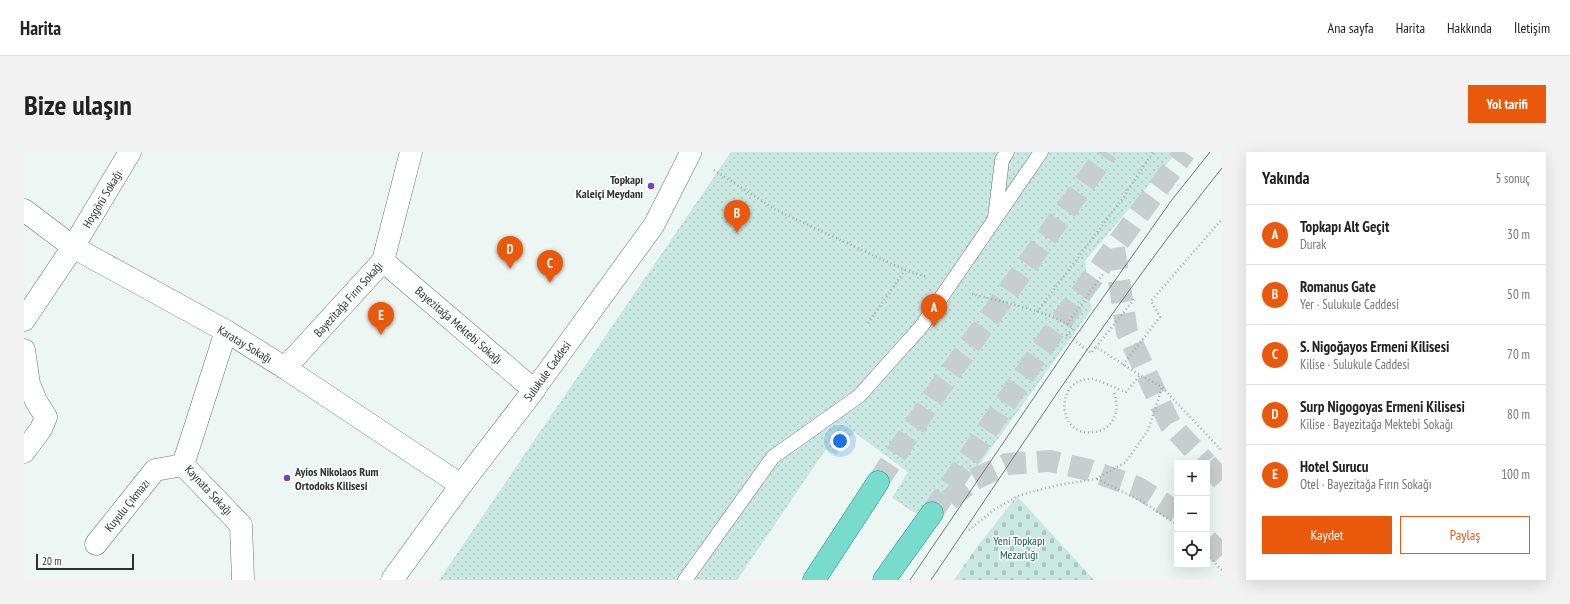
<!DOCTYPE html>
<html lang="tr">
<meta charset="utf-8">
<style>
:root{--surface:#fff;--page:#f2f2f2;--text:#222;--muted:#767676;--line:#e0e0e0;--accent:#ea580c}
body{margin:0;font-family:"PT Sans Narrow",sans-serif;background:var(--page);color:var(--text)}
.controls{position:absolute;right:12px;bottom:12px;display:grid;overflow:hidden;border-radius:0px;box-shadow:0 4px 16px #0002}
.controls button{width:36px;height:36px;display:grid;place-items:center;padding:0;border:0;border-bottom:1px solid var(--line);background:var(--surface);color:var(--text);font:20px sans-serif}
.scale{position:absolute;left:12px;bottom:10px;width:98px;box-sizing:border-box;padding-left:4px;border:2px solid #2c3130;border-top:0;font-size:11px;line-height:14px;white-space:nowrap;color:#2c3130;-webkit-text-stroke:3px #fff;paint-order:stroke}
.you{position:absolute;left:816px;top:289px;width:14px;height:14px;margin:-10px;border:3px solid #fff;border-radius:50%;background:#1a73e8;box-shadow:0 0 0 6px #1a73e833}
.badge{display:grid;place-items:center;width:26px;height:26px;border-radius:50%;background:var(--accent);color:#fff;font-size:13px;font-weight:700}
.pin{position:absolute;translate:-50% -33px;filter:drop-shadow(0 1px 2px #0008)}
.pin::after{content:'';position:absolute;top:21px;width:14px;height:12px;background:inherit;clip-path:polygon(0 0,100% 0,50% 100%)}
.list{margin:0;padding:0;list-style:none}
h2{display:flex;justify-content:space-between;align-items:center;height:52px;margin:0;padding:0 16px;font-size:17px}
h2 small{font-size:13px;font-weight:400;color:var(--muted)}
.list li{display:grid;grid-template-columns:26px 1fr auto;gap:12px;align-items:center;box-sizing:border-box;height:60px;padding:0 16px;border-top:1px solid var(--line)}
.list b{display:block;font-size:15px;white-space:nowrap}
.list p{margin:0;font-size:13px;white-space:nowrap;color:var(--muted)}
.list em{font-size:13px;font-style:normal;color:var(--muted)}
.actions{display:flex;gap:8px;padding:12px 16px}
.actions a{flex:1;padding:9px 0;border:1px solid var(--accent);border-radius:0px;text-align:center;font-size:14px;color:var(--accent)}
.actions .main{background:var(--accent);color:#fff}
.icon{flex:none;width:22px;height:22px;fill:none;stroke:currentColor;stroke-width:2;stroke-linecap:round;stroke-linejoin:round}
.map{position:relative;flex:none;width:1198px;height:428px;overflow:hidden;border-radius:0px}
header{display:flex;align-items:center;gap:24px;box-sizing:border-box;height:56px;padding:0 20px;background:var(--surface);border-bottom:1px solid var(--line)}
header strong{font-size:19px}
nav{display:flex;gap:22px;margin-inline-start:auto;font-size:14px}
.intro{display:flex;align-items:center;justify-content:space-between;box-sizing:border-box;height:96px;padding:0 24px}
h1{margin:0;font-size:28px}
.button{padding:10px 18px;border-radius:0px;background:var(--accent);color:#fff;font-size:14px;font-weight:700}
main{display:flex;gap:24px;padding:0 24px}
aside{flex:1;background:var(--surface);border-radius:0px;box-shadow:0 4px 16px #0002}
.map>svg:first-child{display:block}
</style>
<header>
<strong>Harita</strong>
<nav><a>Ana sayfa</a><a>Harita</a><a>Hakkında</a><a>İletişim</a></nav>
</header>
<div class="intro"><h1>Bize ulaşın</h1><a class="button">Yol tarifi</a></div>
<main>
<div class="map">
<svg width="1198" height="428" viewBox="0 0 1198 428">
<defs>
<pattern id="cemetery-stones" width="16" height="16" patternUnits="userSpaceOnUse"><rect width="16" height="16" fill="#c8e8e1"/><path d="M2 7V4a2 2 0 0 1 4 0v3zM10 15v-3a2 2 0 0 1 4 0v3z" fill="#acc7c1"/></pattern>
<pattern id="park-dots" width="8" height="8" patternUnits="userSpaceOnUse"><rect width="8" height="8" fill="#c8e8e1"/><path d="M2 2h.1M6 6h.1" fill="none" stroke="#acc7c1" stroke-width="1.8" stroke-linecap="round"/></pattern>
</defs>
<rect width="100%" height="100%" fill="#ecf7f4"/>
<path fill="url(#cemetery-stones)" d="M 993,344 L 1070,428 L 930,428 L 952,396 Z"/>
<path fill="url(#park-dots)" d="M 707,0 L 1153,0 L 1061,109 L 1067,158 L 911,374 L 868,346 L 884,320 L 830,280 L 812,303 L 802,297 L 713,428 L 415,428 Z"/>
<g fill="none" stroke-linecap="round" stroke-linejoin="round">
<g stroke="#c6cfcd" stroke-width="22" stroke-dasharray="22 11" stroke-linecap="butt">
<path d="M 1090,96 L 1103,180 L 1146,272 L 1182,311"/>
<path d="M 1183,312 L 1198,328"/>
<path d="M 854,330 L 912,241 L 1083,0"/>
<path d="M 925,348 L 949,328 L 983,312 L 1026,309 L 1065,318 L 1113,335 L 1153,360"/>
<path d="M 908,361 L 1023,189 L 1090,96 L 1161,0"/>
<path d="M 1183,388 L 1198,403"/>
</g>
<defs>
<g id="service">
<path d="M 971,66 L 978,8 L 983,0"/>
<path d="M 661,428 L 749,305 L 835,244 L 897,175 L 1017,0"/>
</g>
<path id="pedestrian" d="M 510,238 L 630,73 L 667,0"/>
<g id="minor">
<path d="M 0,58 L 49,95 L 202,179 L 261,216 L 437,333"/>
<path d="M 359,109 L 510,238"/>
<path d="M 0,168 L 49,95 L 106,0"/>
<path d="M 202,179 L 159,313 L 217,373 L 219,428"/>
<path d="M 0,198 L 5,232 L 12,249 L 22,265 L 17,277 L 0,300"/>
<path d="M 261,216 L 359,109 L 387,0"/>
<path d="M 72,392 L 131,318 L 159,313"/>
</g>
<path id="tertiary" d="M 368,428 L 437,333 L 510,238"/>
<g id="primary">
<path d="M 790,428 L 854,330"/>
<path d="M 860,428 L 908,361"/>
</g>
</defs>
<use href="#service" stroke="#6c7673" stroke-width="15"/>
<use href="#pedestrian" stroke="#6c7673" stroke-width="22"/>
<use href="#minor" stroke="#6c7673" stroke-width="23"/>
<use href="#tertiary" stroke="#6c7673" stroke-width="23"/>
<use href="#primary" stroke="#229080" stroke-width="23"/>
<g stroke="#a1aaa8" stroke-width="2.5" stroke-dasharray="1 3" stroke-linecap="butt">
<path d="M 690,18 L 752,58 L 881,118 L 903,125"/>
<path d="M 948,142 C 974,149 1029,160 1049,176 L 1043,183 L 1067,201 L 1072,195 L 1116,223 L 1138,235 L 1198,299"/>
<path d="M 1013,160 L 1099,46 L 1129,0"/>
<path d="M 844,171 L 881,118"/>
<path d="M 1043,172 L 1079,122"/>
<path d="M 1072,195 L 1112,145"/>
<path d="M 1099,213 L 1136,165 L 1127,149 L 1198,67"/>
<path d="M 1090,241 C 1094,253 1094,262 1086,272 C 1082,277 1076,279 1070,280 C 1032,286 1030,225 1068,227 C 1075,228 1093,237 1102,240 L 1116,223"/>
<path d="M 1073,327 L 1119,350 L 1153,373"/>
<path d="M 945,378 L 971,357 L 996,343 L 1034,333 L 1072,327 L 1102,310 L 1124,278 L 1138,236"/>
<path d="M 1183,403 L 1198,418"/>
</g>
<use href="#service" stroke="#fff" stroke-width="14"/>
<use href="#pedestrian" stroke="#fff" stroke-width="21"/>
<use href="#minor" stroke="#fff" stroke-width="22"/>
<use href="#tertiary" stroke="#fff" stroke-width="22"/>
<use href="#primary" stroke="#77dbcd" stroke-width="22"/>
<g stroke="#6f7775" stroke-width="1">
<path d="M 886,428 L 1049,188 L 1147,49 L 1186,0"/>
<path d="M 907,428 C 1001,289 1093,147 1198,16"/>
</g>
</g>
<g fill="#7841b7" stroke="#fff" stroke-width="1.5">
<circle cx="627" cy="34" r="4"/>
<circle cx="263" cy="326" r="4"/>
</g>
<g text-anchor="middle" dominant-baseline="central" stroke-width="3" stroke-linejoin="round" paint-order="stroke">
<g font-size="12" font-weight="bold" fill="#2c3130" stroke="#fff" text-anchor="end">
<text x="619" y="27">Topkapı<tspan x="619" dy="14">Kaleiçi Meydanı</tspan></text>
<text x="271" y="319" text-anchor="start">Ayios Nikolaos Rum<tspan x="271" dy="14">Ortodoks Kilisesi</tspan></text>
</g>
<g font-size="12" fill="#2c3130" stroke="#fff">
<text transform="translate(78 47) rotate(-59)">Hoşgörü Sokağı</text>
<text transform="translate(324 147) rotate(-48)">Bayezitağa Fırın Sokağı</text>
<text transform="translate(435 173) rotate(41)">Bayezitağa Mektebi Sokağı</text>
<text transform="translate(221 192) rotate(31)">Karatay Sokağı</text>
<text transform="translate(523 219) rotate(-54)">Sulukule Caddesi</text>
<text transform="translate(185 338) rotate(47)">Kaynata Sokağı</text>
<text transform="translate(103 353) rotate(-51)">Kuyulu Çıkmazı</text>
</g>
<g font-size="12" fill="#0d594e" stroke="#fff">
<text x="995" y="388">Yeni Topkapı<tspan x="995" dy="14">Mezarlığı</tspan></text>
</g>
</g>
</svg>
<div class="controls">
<button>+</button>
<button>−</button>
<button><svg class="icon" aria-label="locate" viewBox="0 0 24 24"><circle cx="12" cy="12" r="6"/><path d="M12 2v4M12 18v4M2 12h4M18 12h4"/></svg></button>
</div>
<div class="scale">20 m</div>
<div class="you"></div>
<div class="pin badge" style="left:910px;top:175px">A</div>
<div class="pin badge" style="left:713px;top:81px">B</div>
<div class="pin badge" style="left:526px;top:131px">C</div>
<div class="pin badge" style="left:486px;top:117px">D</div>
<div class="pin badge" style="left:357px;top:183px">E</div>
</div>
<aside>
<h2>Yakında<small>5 sonuç</small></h2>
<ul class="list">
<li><span class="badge">A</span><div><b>Topkapı Alt Geçit</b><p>Durak</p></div><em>30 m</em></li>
<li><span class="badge">B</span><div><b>Romanus Gate</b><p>Yer · Sulukule Caddesi</p></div><em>50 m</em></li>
<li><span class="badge">C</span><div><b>S. Nigoğayos Ermeni Kilisesi</b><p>Kilise · Sulukule Caddesi</p></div><em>70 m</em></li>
<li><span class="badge">D</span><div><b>Surp Nigogoyas Ermeni Kilisesi</b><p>Kilise · Bayezitağa Mektebi Sokağı</p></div><em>80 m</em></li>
<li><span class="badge">E</span><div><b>Hotel Surucu</b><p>Otel · Bayezitağa Fırın Sokağı</p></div><em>100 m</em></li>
</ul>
<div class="actions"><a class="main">Kaydet</a><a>Paylaş</a></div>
</aside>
</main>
